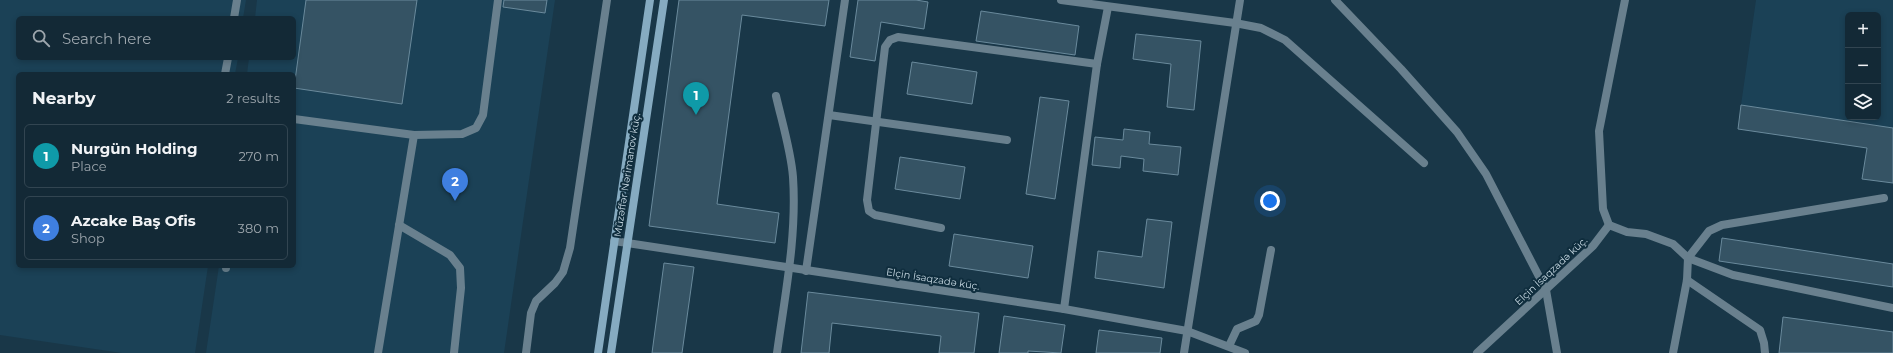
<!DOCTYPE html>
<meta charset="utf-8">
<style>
:root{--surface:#132936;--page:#203542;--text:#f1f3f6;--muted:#9da6ad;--line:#324551;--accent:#d6ab8b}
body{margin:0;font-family:Montserrat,sans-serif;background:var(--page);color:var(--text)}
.controls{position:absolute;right:12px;top:12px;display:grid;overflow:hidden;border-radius:6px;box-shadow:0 2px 6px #0003}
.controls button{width:36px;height:36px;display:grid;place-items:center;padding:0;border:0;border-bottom:1px solid var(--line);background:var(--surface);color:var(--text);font:20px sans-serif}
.you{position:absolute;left:1270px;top:201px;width:14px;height:14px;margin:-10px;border:3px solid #fff;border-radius:50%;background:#1a73e8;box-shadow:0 0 0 6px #1a73e833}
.badge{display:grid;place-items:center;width:26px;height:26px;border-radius:50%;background:var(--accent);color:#fff;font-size:13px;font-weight:700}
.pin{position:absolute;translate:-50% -33px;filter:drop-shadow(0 1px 2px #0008)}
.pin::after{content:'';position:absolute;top:21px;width:14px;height:12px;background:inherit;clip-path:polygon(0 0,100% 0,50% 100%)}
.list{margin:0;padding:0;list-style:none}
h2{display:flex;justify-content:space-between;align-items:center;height:52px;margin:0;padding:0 16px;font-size:17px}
h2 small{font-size:13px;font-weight:400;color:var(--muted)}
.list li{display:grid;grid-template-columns:26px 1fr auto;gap:12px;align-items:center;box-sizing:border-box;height:64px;margin:0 8px 8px;padding:0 8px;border:1px solid var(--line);border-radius:6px}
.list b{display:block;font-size:15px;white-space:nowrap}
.list p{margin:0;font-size:13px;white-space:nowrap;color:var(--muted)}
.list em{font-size:13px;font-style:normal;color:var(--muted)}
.icon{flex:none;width:22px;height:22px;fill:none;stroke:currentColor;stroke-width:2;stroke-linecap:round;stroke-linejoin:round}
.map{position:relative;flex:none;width:1893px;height:353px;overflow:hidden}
.search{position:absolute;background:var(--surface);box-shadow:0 2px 6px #0003;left:16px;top:16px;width:280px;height:44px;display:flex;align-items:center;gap:10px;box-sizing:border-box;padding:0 14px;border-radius:6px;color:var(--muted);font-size:15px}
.panel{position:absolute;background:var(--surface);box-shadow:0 2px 6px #0003;left:16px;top:72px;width:280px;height:196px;border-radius:6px}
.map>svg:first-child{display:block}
</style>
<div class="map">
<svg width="1893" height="353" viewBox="0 0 1893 353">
<rect width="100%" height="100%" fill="#193748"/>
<g fill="#1b4156" fill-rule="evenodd">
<path d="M 0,0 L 246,0 L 243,18 L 18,18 L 18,58 L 238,58 L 235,74 L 18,74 L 18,266 L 208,266 L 195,353 L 122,353 L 0,335 Z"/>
<path d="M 257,0 L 555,0 L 504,353 L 206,353 L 219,266 L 294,266 L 294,74 L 247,74 L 249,58 L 294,58 L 294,18 L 255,18 Z"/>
<path d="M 1756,0 L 1893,0 L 1893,128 L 1741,105 ZM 1848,15 L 1878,15 L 1878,117 L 1848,117 Z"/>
</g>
<g fill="#355364" stroke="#6a8a9c">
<path d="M 306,0 L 417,0 L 402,104 L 294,88 Z"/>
<path d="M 504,0 L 547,0 L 545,13 L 503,7 Z"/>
<path d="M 679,0 L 829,0 L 825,26 L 742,15 L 717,204 L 779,213 L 775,243 L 649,226 Z"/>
<path d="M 858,0 L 916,0 L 928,2 L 924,29 L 881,22 L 875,61 L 850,57 Z"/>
<path d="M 981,11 L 1079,26 L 1075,55 L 976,41 Z"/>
<path d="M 1136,34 L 1201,41 L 1194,110 L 1167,107 L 1171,64 L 1133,59 Z"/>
<path d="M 912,62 L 977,72 L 972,104 L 907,94 Z"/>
<path d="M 1040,97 L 1069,101 L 1055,199 L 1026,194 Z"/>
<path d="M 1741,105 L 1893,128 L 1893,183 L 1862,179 L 1867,148 L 1738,129 Z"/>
<path d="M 1124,129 L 1150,132 L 1149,144 L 1181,147 L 1178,175 L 1143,171 L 1144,159 L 1121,156 L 1120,168 L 1092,165 L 1095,137 L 1123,140 Z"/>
<path d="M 900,157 L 965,167 L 960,199 L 895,189 Z"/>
<path d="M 1147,219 L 1172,222 L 1164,288 L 1095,278 L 1098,251 L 1142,257 Z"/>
<path d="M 954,234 L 1033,246 L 1028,278 L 949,266 Z"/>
<path d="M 1722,238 L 1893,264 L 1893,287 L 1719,261 Z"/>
<path d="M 664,263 L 694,267 L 682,353 L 652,353 Z"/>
<path d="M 808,292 L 979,313 L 974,353 L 939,353 L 941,336 L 832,323 L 829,353 L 801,353 Z"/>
<path d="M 1004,316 L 1065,325 L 1061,353 L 1028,351 L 1028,353 L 999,353 Z"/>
<path d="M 1783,317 L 1893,332 L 1893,353 L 1779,353 Z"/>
<path d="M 1099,330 L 1162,338 L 1160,353 L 1096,353 Z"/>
</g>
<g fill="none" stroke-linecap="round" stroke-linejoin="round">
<g stroke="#69808e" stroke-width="8">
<path d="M 234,18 L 237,0"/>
<path d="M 1235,23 L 1261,28 L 1285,40 L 1424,163"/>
<path d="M 225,74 L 228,58"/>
<path d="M 776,96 C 782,122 791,151 793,177 C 797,236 785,295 777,353"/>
<path d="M 829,115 L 1007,140"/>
<path d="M 294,119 L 414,135 L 462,134 L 476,128 L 483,115 L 498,0"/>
<path d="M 1884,198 L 1722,225 L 1709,231 L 1688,258 L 1733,275 L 1893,308"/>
<path d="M 399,225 L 450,255 L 460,268 L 461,288 L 454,353"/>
<path d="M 941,228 L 875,215 L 869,211 L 867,200 L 885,47 L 890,40 L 898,37 L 1097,64"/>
<path d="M 226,268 L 226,266"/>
<path d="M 1687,280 L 1760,330 L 1764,343 L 1765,353"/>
<path d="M 1064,309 L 1097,64 L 1108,7"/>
<path d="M 1229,346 L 1237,329 L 1256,321 L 1259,315 L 1271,250"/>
<path d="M 378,353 L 414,135"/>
<path d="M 526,353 L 531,313 L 536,301 L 555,283 L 563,272 L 570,248 L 607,0"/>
</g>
<g stroke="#69808e" stroke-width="8">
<path d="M 1061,0 L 1235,23"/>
<path d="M 1335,0 L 1401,69 L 1457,132 L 1486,174 L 1546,290 L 1557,353"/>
<path d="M 1609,225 L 1603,209 L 1599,131 L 1625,0"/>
<path d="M 1609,225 L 1627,232 L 1646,234 L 1673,244 L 1688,258 L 1687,280 L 1673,353"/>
<path d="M 614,241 L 1064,309 L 1187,331 L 1245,353"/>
<path d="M 806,271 L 845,0"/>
<path d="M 1184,353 L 1240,0"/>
<path d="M 1477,353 L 1593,246 L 1609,225"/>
</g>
<g stroke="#86abc1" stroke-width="8">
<path d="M 598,353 L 650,0"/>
<path d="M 611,353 L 664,0"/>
</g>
</g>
<g text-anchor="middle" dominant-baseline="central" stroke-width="4" stroke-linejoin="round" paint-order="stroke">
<g font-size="10" fill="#c9dae4" stroke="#0f2d3d">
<text transform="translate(627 175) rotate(-81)">Müzəffər Nərimanov küç.</text>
<text transform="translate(1551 271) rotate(-43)">Elçin İsaqzadə küç.</text>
<text transform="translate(933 279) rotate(9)">Elçin İsaqzadə küç.</text>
</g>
</g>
</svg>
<div class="controls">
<button>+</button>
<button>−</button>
<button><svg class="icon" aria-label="layers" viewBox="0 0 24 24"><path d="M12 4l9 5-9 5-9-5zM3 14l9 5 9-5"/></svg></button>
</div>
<div class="you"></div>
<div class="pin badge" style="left:696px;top:115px;background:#0f9aa8">1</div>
<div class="pin badge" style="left:455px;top:201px;background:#3f7fe0">2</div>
<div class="search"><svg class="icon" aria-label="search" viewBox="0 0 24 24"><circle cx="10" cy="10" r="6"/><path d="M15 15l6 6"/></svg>Search here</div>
<section class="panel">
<h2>Nearby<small>2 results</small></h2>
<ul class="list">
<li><span class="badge" style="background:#0f9aa8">1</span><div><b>Nurgün Holding</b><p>Place</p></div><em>270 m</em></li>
<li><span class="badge" style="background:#3f7fe0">2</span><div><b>Azcake Baş Ofis</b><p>Shop</p></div><em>380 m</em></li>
</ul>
</section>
</div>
